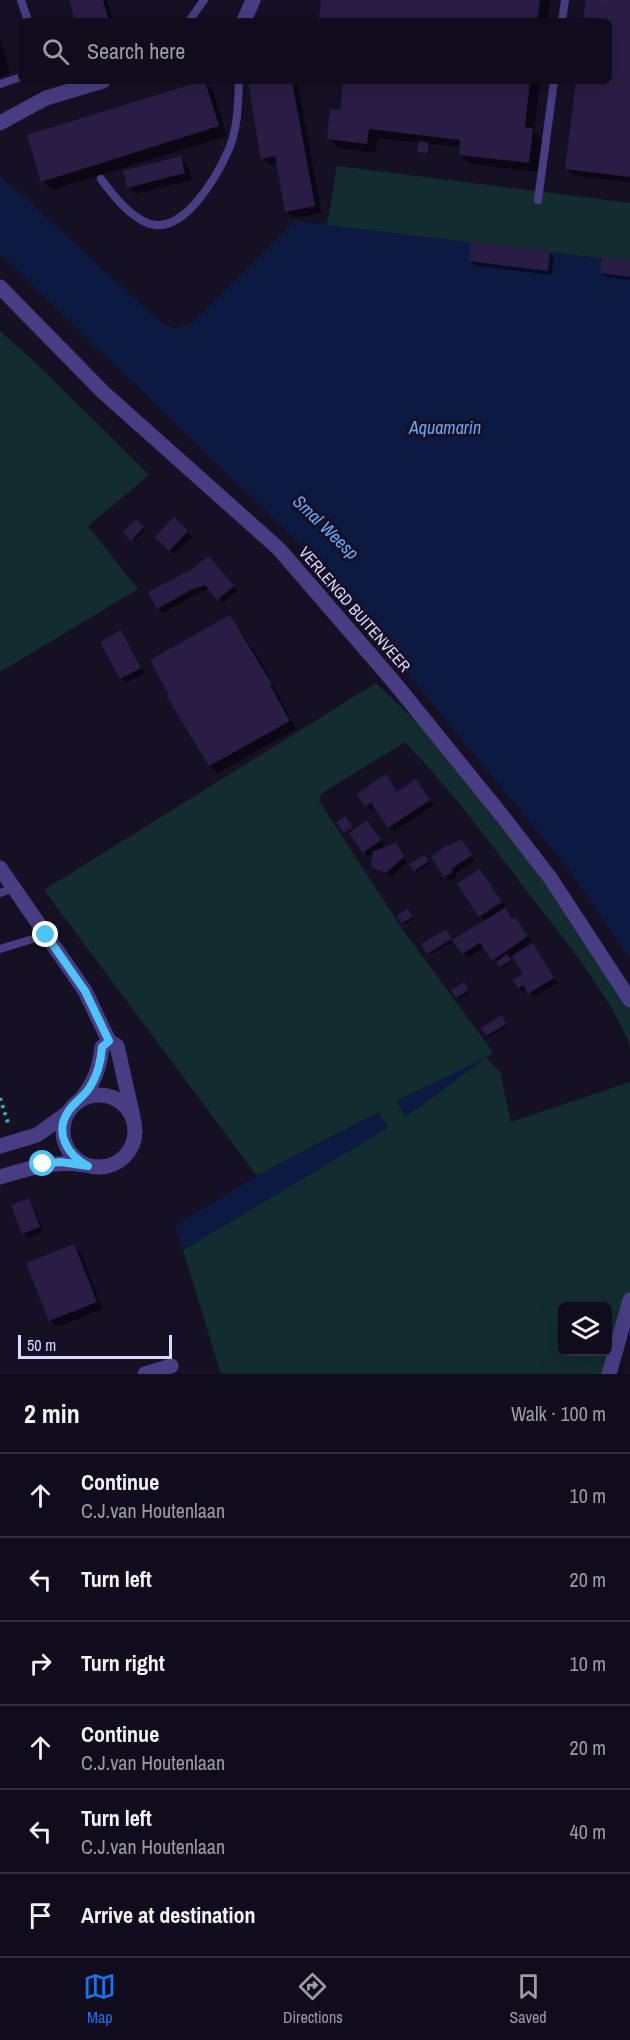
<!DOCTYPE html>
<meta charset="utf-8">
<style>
:root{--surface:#100c1c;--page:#1e1a29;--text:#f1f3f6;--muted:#9c9ba3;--line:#302c3b;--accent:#1a73e8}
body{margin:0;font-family:"Archivo Narrow",sans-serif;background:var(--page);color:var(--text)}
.controls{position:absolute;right:18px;bottom:18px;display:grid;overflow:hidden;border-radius:9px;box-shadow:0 6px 24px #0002}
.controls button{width:54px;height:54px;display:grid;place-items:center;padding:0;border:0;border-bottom:2px solid var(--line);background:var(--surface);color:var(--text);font:30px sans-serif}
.scale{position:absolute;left:18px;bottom:15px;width:154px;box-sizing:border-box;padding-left:6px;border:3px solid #dfd6fd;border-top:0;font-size:16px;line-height:21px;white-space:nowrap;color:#dfd6fd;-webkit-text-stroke:4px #161025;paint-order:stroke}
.stop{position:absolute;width:18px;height:18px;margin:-14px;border:4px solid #4fc3f7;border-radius:50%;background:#fff}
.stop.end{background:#4fc3f7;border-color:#fff;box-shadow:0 2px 6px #0008}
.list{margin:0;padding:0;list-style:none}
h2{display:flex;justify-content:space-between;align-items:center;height:78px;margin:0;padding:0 24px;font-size:26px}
h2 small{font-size:20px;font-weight:400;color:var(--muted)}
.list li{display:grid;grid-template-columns:39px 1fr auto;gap:18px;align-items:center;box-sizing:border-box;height:84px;padding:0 24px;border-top:2px solid var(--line)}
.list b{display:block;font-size:22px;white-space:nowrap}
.list p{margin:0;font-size:20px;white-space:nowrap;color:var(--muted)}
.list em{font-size:20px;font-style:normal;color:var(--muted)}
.icon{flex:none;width:33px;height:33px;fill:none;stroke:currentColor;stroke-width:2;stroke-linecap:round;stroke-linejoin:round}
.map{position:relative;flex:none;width:630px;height:1374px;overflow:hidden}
.search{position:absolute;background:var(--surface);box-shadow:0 6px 24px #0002;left:18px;right:18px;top:18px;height:66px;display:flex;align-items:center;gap:15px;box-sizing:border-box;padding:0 21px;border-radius:9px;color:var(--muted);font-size:22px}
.sheet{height:582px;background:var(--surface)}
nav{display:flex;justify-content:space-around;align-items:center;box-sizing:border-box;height:84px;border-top:2px solid var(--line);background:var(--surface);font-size:16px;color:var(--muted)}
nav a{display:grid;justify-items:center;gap:3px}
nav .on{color:var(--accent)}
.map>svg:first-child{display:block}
</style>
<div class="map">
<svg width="630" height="1374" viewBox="0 0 630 1374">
<rect width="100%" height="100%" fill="#161025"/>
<g fill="#132c2f" fill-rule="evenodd">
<path d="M 337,166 L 630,203 L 630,262 L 327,225 Z"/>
<path d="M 0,331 L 39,366 L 149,475 L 88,526 L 138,589 L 0,672 Z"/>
<path d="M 376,683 L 425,730 L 553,889 L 630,1000 L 630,1045 C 606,989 566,942 529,894 C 490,842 450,789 405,742 L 322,793 L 319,800 L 321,804 L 403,930 L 493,1052 L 486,1058 L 500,1072 L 511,1122 L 630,1082 L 630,1304 L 610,1374 L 221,1374 L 183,1250 L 388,1127 L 378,1112 L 257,1176 L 44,890 ZM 482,1060 L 413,1112 L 405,1116 L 397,1101 ZM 562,1306 L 608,1306 L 608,1352 L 562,1352 Z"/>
</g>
<g fill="#0c1a41">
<path d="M 0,175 L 160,322 L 177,329 L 192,323 L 295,221 L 630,262 L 630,959 L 567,867 L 305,549 L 0,254 Z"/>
<path d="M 486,1058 L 413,1112 L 406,1117 L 397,1101 Z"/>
<path d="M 379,1112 L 388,1128 L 183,1250 L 175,1226 L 257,1176 Z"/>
</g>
<g fill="#0007">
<path d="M 70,0 L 107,0 L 113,21 L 76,21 Z"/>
<path d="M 323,0 L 550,0 L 547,21 L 321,21 Z"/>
<path d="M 587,0 L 630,0 L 630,182 L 574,176 L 567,168 L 577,81 L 609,81 L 609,21 L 585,21 Z"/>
<path d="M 0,39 L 10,73 L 0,77 Z"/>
<path d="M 249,81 L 297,81 L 322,213 L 293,218 L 286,211 L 278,164 L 270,165 L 263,158 Z"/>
<path d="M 345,81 L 540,81 L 534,132 L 542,139 L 538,172 L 470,164 L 460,155 L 461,147 L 431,144 L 429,154 L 419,151 L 420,143 L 378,138 L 376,153 L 338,148 L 329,138 L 341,111 Z"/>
<path d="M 204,82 L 213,91 L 227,136 L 52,190 L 43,181 Z"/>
<path d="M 181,158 L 188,165 L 192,180 L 136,194 L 129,187 Z"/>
<path d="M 549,252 L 554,257 L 552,275 L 475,266 L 470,261 Z"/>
<path d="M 630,262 L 630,280 L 606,277 L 601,272 Z"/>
<path d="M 174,519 L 192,537 L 174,554 L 157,537 Z"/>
<path d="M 136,521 L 145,530 L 134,541 L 125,532 Z"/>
<path d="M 214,562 L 237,591 L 223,603 L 211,589 L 196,594 L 163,613 L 158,608 Z"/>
<path d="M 230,616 L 259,658 L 296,729 L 217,773 L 210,765 Z"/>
<path d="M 121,632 L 145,673 L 125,683 L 121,678 Z"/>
<path d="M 390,781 L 398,793 L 420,786 L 434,805 L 394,832 L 376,808 L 371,811 L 359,794 Z"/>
<path d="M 372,827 L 385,846 L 379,850 L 395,845 L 407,862 L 392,877 L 373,866 L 374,853 L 368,857 L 350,832 L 346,833 L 353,829 L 354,831 Z"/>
<path d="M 461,841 L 475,861 L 455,874 L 457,877 L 450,881 L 433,858 Z"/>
<path d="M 427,859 L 430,864 L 417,872 L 415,870 Z"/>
<path d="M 480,870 L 506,907 L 504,908 L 513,920 L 520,924 L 532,942 L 508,958 L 511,963 L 503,968 L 484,947 L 468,958 L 455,940 L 485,921 L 459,885 Z"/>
<path d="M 410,913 L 414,919 L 405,924 L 399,916 Z"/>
<path d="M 448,933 L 452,942 L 430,955 L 428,953 Z"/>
<path d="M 533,945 L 558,983 L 534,997 L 527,990 L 524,992 L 519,987 Z"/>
<path d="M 466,986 L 470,993 L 459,999 L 457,997 Z"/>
<path d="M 503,1019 L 507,1026 L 489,1037 L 487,1035 Z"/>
<path d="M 29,1200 L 33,1205 L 43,1231 L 28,1238 L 24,1233 Z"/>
<path d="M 74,1246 L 81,1253 L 103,1309 L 57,1327 L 50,1320 Z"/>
</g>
<g fill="#2a1d45">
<path d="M 69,0 L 103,0 L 109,21 L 75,21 Z"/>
<path d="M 321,0 L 540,0 L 537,21 L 319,21 Z"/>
<path d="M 586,0 L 630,0 L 630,177 L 565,169 L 576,81 L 609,81 L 609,21 L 583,21 Z"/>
<path d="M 202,81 L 205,81 L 219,126 L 41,182 L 27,135 Z"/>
<path d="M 248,81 L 292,81 L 315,206 L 285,212 L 275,156 L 261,159 Z"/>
<path d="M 343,81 L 530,81 L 525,127 L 533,128 L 529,163 L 459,155 L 460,140 L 369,129 L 367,144 L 327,139 L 330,109 L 340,110 Z"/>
<path d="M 419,141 L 429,143 L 428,153 L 417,152 Z"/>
<path d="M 181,156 L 185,173 L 127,188 L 123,171 Z"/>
<path d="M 471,242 L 550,251 L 548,271 L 469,261 Z"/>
<path d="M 602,257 L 630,260 L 630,277 L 600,273 Z"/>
<path d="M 174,517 L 188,531 L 169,551 L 155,537 Z"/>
<path d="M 136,519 L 144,527 L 131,541 L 123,532 Z"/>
<path d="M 209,556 L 234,586 L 217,600 L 205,585 L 191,590 L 157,609 L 148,592 L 192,569 Z"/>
<path d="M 230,615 L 272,684 L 270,685 L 290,721 L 209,766 L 167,697 L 169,695 L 150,660 Z"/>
<path d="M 121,630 L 141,668 L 120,679 L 100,642 Z"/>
<path d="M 386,774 L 397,792 L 416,779 L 430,800 L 388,828 L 371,803 L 365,807 L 357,794 Z"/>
<path d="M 345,816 L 352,827 L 344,833 L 336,822 Z"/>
<path d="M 367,820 L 381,840 L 363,853 L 349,833 Z"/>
<path d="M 461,839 L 472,855 L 451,869 L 453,872 L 444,877 L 431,857 L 447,845 L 449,846 Z"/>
<path d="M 396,843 L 404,857 L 386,873 L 371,867 L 373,851 Z"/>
<path d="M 425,855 L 429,861 L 414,871 L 409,864 Z"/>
<path d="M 480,869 L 502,902 L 479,917 L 457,884 Z"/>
<path d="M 505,908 L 512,919 L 515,917 L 528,936 L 492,961 L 480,943 L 462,954 L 452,940 Z"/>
<path d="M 408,909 L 413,917 L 401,923 L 397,915 Z"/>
<path d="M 446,929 L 452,939 L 427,954 L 421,944 Z"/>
<path d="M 533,943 L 554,978 L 528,994 L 523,985 L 518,988 L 513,980 L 523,974 L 512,956 Z"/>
<path d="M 507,954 L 511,960 L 500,967 L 496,962 Z"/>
<path d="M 464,982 L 469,990 L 456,998 L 451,990 Z"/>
<path d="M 502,1015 L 506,1024 L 486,1036 L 481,1028 Z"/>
<path d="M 29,1198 L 40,1227 L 22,1234 L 11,1205 Z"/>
<path d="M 74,1244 L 97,1302 L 49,1321 L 26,1263 Z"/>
</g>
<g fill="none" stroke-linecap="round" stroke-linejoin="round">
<path stroke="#35abb2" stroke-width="4" stroke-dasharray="3 4.5" stroke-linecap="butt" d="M 0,1098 L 9,1126"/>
<g stroke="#483d82" stroke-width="8">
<path d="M 21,0 L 28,21"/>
<path d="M 189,21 L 204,0"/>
<path d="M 562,21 L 565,0"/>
<path d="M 0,84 L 21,77"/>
<path d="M 101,179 C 113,195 125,211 143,221 C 181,242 217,176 229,149 C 238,127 238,104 239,81"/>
<path d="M 538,200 L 554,81"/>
<path d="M 0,893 L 14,888"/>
<path d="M 0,949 L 46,935"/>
</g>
<g stroke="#483d82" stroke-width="15">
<path d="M 0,287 L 103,392 L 279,549 L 393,681 L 504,818 L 551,879 L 630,1000"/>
<path d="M 0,868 L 85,991 L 109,1041 L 117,1046 L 133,1117"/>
<circle cx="99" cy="1131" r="36"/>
<path d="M 81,1099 C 94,1084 100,1067 102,1047 L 109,1041"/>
<path d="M 0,1146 L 37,1135 L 66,1114"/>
<path d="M 0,1177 C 30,1168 54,1160 85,1165"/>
<path d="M 145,1374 L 171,1366"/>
<path d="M 609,1374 L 630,1300"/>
</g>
<g stroke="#483d82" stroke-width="15">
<path d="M 244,21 L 253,0"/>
<path d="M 0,123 L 46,98 L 103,81"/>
</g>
</g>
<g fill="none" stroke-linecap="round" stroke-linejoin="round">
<path stroke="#4fc3f7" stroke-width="8" d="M 43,1164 L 61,1162 L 88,1166 C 68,1156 54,1133 68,1112 C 74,1102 84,1097 90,1087 C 98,1074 101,1062 102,1047 L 109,1041 L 85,991 L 46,935"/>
</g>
<g text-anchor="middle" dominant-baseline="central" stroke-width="6" stroke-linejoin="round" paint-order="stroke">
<g font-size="16" fill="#dfd6fd" stroke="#161025">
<text transform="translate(355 609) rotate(49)">VERLENGD BUITENVEER</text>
</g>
<g font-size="18" font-style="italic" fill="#69a5f8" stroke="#161025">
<text x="445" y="427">Aquamarin</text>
<text transform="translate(326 527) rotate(44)">Smal Weesp</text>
</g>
</g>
</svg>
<div class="controls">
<button><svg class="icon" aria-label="layers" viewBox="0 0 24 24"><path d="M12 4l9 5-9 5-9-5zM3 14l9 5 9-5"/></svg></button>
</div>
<div class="scale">50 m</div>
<div class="stop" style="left:43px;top:1164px"></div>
<div class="stop end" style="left:46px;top:935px"></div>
<div class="search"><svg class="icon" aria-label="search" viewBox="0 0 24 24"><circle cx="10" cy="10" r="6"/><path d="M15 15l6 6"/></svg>Search here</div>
</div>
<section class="sheet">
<h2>2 min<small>Walk · 100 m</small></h2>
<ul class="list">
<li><svg class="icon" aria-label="ahead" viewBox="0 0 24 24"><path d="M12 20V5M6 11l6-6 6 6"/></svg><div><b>Continue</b><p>C.J.van Houtenlaan</p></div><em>10 m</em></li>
<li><svg class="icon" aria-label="left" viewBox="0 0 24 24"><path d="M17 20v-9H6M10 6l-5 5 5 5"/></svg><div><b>Turn left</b></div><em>20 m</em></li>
<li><svg class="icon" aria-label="right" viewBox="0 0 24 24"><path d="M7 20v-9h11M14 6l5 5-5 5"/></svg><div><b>Turn right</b></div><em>10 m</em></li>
<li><svg class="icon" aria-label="ahead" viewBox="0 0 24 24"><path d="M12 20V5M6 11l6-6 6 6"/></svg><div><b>Continue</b><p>C.J.van Houtenlaan</p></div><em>20 m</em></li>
<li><svg class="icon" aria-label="left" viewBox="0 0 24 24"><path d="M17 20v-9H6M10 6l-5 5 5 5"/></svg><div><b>Turn left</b><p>C.J.van Houtenlaan</p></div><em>40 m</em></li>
<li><svg class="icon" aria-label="arrive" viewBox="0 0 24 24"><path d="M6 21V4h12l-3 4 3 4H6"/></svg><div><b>Arrive at destination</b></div></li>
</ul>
</section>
<nav>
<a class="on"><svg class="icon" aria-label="map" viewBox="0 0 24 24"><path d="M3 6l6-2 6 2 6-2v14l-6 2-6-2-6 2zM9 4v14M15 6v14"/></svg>Map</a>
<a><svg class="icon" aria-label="directions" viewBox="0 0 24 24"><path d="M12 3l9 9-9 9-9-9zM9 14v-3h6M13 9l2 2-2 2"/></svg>Directions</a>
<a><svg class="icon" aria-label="saved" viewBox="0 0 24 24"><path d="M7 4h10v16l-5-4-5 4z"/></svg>Saved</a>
</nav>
